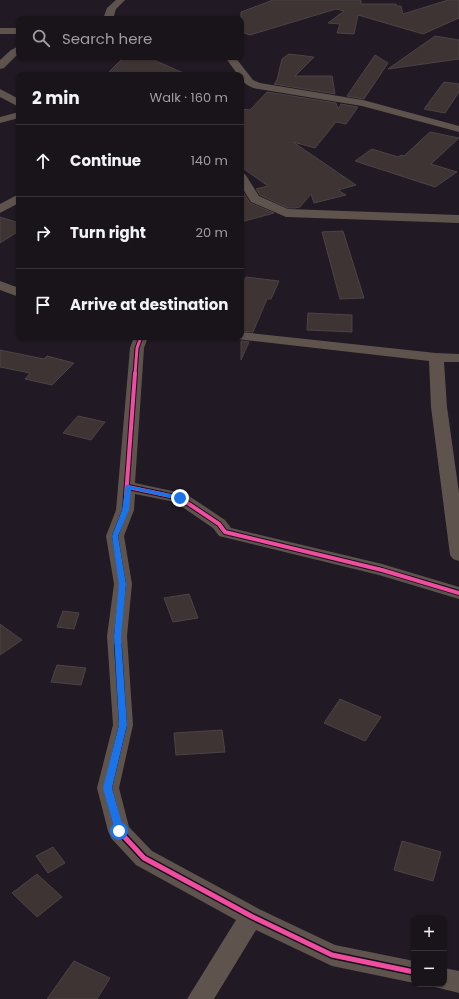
<!DOCTYPE html>
<meta charset="utf-8">
<style>
:root{--surface:#19131a;--page:#221c23;--text:#f1f3f6;--muted:#9f9ea2;--line:#373239}
body{margin:0;font-family:Poppins,sans-serif;background:var(--page);color:var(--text)}
.controls{position:absolute;right:12px;bottom:12px;display:grid;overflow:hidden;border-radius:8px;box-shadow:0 1px 3px #0004}
.controls button{width:36px;height:36px;display:grid;place-items:center;padding:0;border:0;border-bottom:1px solid var(--line);background:var(--surface);color:var(--text);font:20px sans-serif}
.stop{position:absolute;width:12px;height:12px;margin:-9px;border:3px solid #1a73e8;border-radius:50%;background:#fff}
.stop.end{background:#1a73e8;border-color:#fff;box-shadow:0 1px 4px #0008}
.list{margin:0;padding:0;list-style:none}
h2{display:flex;justify-content:space-between;align-items:center;height:52px;margin:0;padding:0 16px;font-size:17px}
h2 small{font-size:13px;font-weight:400;color:var(--muted)}
.list li{display:grid;grid-template-columns:26px 1fr auto;gap:12px;align-items:center;box-sizing:border-box;height:72px;padding:0 16px;border-top:1px solid var(--line)}
.list b{display:block;font-size:15px;white-space:nowrap}
.list em{font-size:13px;font-style:normal;color:var(--muted)}
.icon{flex:none;width:22px;height:22px;fill:none;stroke:currentColor;stroke-width:2;stroke-linecap:round;stroke-linejoin:round}
.map{position:relative;flex:none;width:459px;height:999px;overflow:hidden}
.search{position:absolute;background:var(--surface);box-shadow:0 1px 3px #0004;left:16px;top:16px;width:228px;height:44px;display:flex;align-items:center;gap:10px;box-sizing:border-box;padding:0 14px;border-radius:8px;color:var(--muted);font-size:15px}
.panel{position:absolute;background:var(--surface);box-shadow:0 1px 3px #0004;left:16px;top:72px;width:228px;height:268px;border-radius:8px}
.map>svg:first-child{display:block}
</style>
<div class="map">
<svg width="459" height="999" viewBox="0 0 459 999">
<rect width="100%" height="100%" fill="#211923"/>
<g fill="#3f3434" stroke="#4b4344">
<path d="M 273,0 L 361,0 L 361,4 L 396,4 L 397,6 L 401,6 L 403,14 L 448,0 L 459,0 L 459,18 L 423,34 L 358,15 L 354,34 L 337,33 L 340,24 L 328,23 L 344,11 L 336,9 L 250,35 L 241,32 L 241,12 Z"/>
<path d="M 435,36 L 459,40 L 459,59 L 388,69 Z"/>
<path d="M 289,54 L 314,57 L 295,76 L 332,76 L 335,94 L 274,84 L 277,80 L 282,59 Z"/>
<path d="M 375,55 L 388,63 L 364,99 L 347,96 Z"/>
<path d="M 130,57 L 147,57 L 188,75 L 128,75 L 108,73 L 121,60 Z"/>
<path d="M 444,82 L 459,84 L 459,92 L 445,113 L 424,109 Z"/>
<path d="M 267,92 L 336,103 L 338,109 L 341,104 L 358,107 L 346,124 L 336,122 L 315,148 L 293,142 L 356,185 L 338,190 L 346,195 L 314,203 L 311,194 L 300,207 L 295,208 L 288,208 L 260,195 L 256,189 L 268,186 L 241,167 L 241,109 L 250,110 Z"/>
<path d="M 430,132 L 459,138 L 431,164 L 457,172 L 435,187 L 355,161 L 372,149 L 398,157 L 401,155 L 404,156 Z"/>
<path d="M 243,192 L 250,203 L 274,213 L 241,222 L 241,193 Z"/>
<path d="M 0,217 L 19,223 L 19,231 L 0,243 Z"/>
<path d="M 343,231 L 364,298 L 340,299 L 322,232 Z"/>
<path d="M 246,277 L 279,281 L 271,299 L 267,299 L 253,332 L 241,331 L 241,287 Z"/>
<path d="M 308,313 L 352,315 L 352,332 L 307,330 Z"/>
<path d="M 241,341 L 249,342 L 241,360 Z"/>
<path d="M 0,350 L 44,359 L 47,356 L 74,363 L 52,385 L 25,379 L 30,373 L 0,367 Z"/>
<path d="M 78,416 L 105,422 L 91,440 L 63,433 Z"/>
<path d="M 189,594 L 198,618 L 173,622 L 164,598 Z"/>
<path d="M 63,611 L 79,613 L 74,629 L 57,627 Z"/>
<path d="M 0,624 L 22,640 L 0,655 Z"/>
<path d="M 57,665 L 86,668 L 81,685 L 51,682 Z"/>
<path d="M 340,699 L 381,717 L 365,741 L 324,723 Z"/>
<path d="M 222,730 L 225,752 L 176,755 L 174,733 Z"/>
<path d="M 402,841 L 441,852 L 433,881 L 394,870 Z"/>
<path d="M 53,847 L 65,863 L 48,873 L 36,856 Z"/>
<path d="M 37,874 L 62,897 L 37,917 L 12,893 Z"/>
<path d="M 74,961 L 110,978 L 97,999 L 47,999 Z"/>
</g>
<g fill="none" stroke-linecap="round" stroke-linejoin="round">
<g fill="#5e544d" fill-rule="evenodd">
<path d="M 116,0 L 125,0 L 116,9 L 113,19 L 103,19 L 107,8 Z"/>
<rect x="0" y="28" width="19" height="6"/>
<path d="M 19,46 L 19,53 L 4,68 L 0,69 L 0,60 L 11,50 Z"/>
<path d="M 225,57 L 235,57 L 253,80 L 260,83 L 363,100 L 459,126 L 459,132 L 362,106 L 253,88 C 247,85 241,82 241,75 L 238,75 Z"/>
<path d="M 0,89 L 19,99 L 19,107 L 0,97 Z"/>
<path d="M 19,112 L 19,118 L 0,123 L 0,117 Z"/>
<path d="M 241,173 L 245,174 L 259,196 L 288,209 L 459,215 L 459,223 L 286,217 L 251,202 L 241,186 Z"/>
<path d="M 19,194 L 19,203 L 0,213 L 0,204 Z"/>
<path d="M 0,281 L 19,288 L 19,297 L 0,290 Z"/>
<path d="M 241,332 L 436,353 L 459,354 L 459,362 L 444,362 L 447,407 L 459,493 L 459,561 L 453,559 L 450,555 L 431,407 L 429,361 L 236,339 L 235,337 L 241,337 Z"/>
<path d="M 134,337 L 148,337 L 144,348 L 135,483 L 186,494 L 225,520 L 231,528 L 382,564 L 459,587 L 459,599 L 379,575 L 219,536 L 213,528 L 175,502 L 135,494 L 134,510 L 124,536 L 132,584 L 127,636 L 133,725 L 119,788 L 129,827 L 152,851 L 259,909 L 335,945 L 414,961 L 414,983 L 332,966 L 256,930 L 214,999 L 187,999 L 236,920 L 136,865 L 111,838 L 108,831 L 97,788 L 113,725 L 107,636 L 114,584 L 106,536 L 116,510 L 130,348 Z"/>
<path d="M 444,968 L 459,971 L 459,993 L 435,987 L 434,984 L 444,984 Z"/>
</g>
<defs>
<path id="cycleway-far2" d="M 135,374 L 137,348 L 141,337"/>
<g id="cycleway-far1">
<path d="M 128,487 L 180,498 L 219,524 L 225,532 L 382,570 L 459,593"/>
<path d="M 118,647 L 117,636 L 123,584 L 115,536 L 125,510 L 135,373"/>
</g>
<path id="cycleway" d="M 118,646 L 123,725 L 108,788 L 119,831 L 144,858 L 251,916 L 332,955 L 414,972"/>
</defs>
<use href="#cycleway-far2" stroke="#190c1d" stroke-width="5"/>
<use href="#cycleway-far1" stroke="#190c1d" stroke-width="6"/>
<use href="#cycleway" stroke="#190c1d" stroke-width="8"/>
<use href="#cycleway-far2" stroke="#ef4d9e" stroke-width="3"/>
<use href="#cycleway-far1" stroke="#ef4d9e" stroke-width="4"/>
<use href="#cycleway" stroke="#ef4d9e" stroke-width="5"/>
</g>
<path fill="#1a73e8" d="M 126,485 L 180,496 L 184,498 L 180,500 L 131,489 L 129,510 L 118,536 L 126,584 L 121,636 L 127,725 L 112,788 L 124,831 L 119,835 L 115,831 L 103,788 L 119,725 L 114,636 L 119,584 L 112,536 L 122,510 Z"/>
</svg>
<div class="controls">
<button>+</button>
<button>−</button>
</div>
<div class="stop" style="left:119px;top:831px"></div>
<div class="stop end" style="left:180px;top:498px"></div>
<div class="search"><svg class="icon" aria-label="search" viewBox="0 0 24 24"><circle cx="10" cy="10" r="6"/><path d="M15 15l6 6"/></svg>Search here</div>
<section class="panel">
<h2>2 min<small>Walk · 160 m</small></h2>
<ul class="list">
<li><svg class="icon" aria-label="ahead" viewBox="0 0 24 24"><path d="M12 20V5M6 11l6-6 6 6"/></svg><div><b>Continue</b></div><em>140 m</em></li>
<li><svg class="icon" aria-label="right" viewBox="0 0 24 24"><path d="M7 20v-9h11M14 6l5 5-5 5"/></svg><div><b>Turn right</b></div><em>20 m</em></li>
<li><svg class="icon" aria-label="arrive" viewBox="0 0 24 24"><path d="M6 21V4h12l-3 4 3 4H6"/></svg><div><b>Arrive at destination</b></div></li>
</ul>
</section>
</div>
